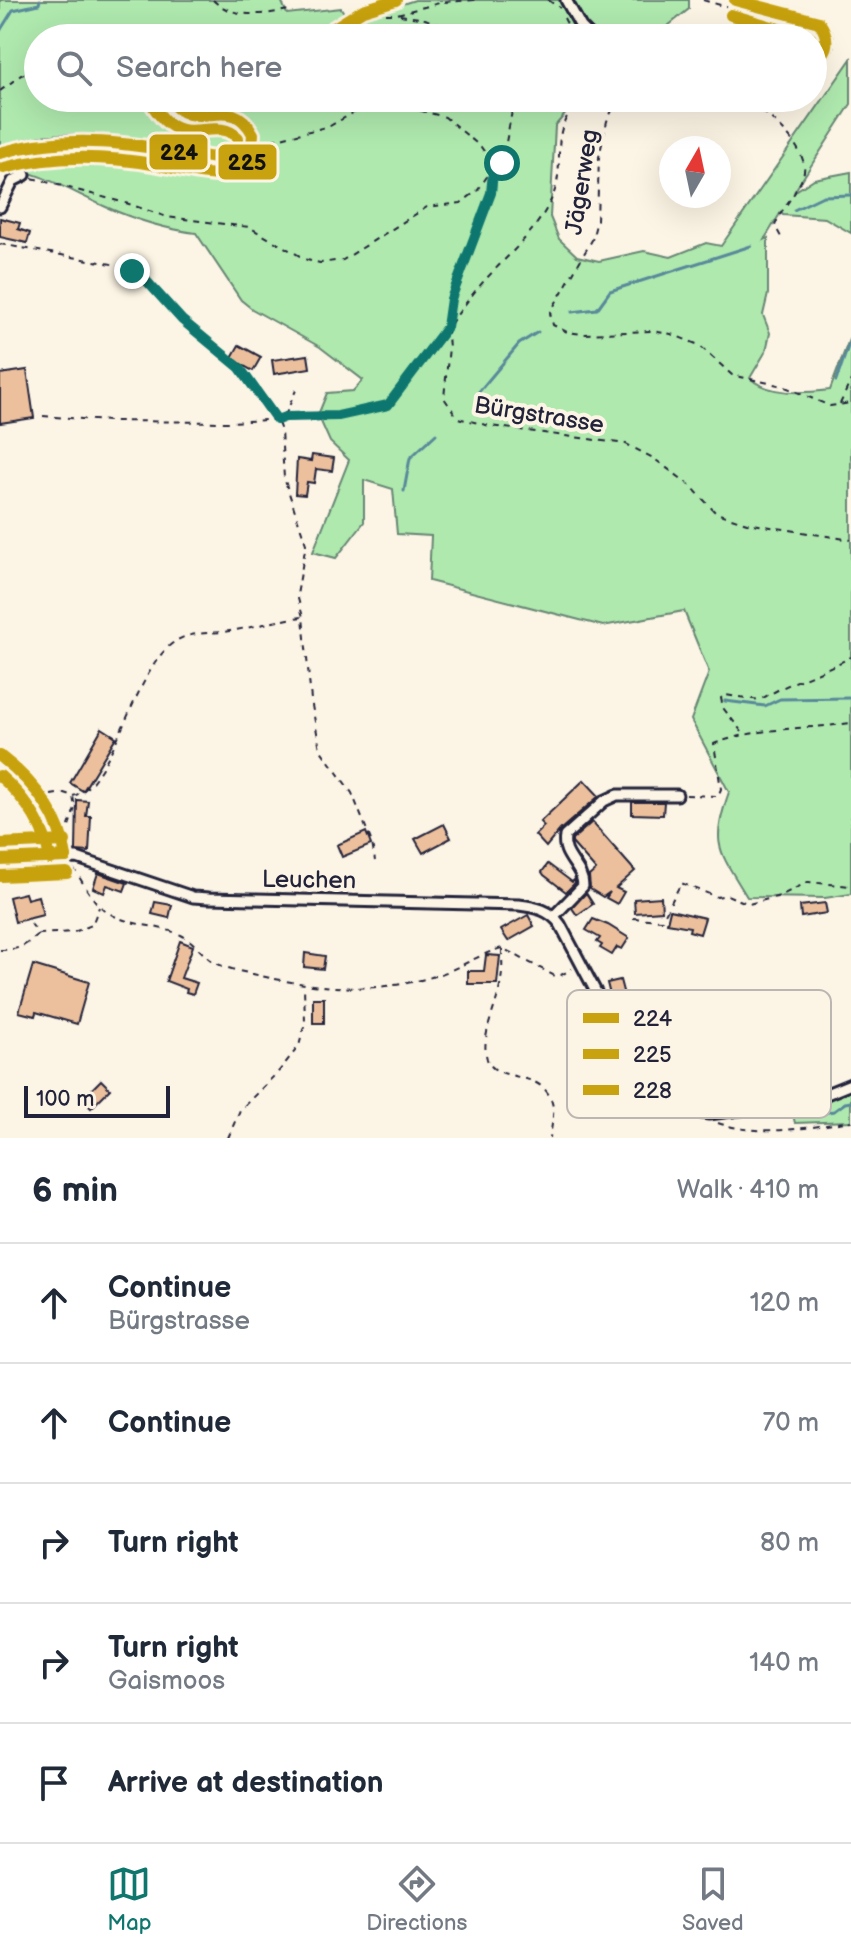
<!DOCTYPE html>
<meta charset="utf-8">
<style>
:root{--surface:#fff;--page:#f2f2f3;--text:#1f2937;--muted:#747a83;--line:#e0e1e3;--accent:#0f766e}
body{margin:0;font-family:"Balsamiq Sans",sans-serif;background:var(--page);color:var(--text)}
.compass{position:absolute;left:659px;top:136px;width:72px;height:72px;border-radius:50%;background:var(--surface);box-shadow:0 8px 32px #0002;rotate:9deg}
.scale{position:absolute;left:24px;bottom:20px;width:146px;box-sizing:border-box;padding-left:8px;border:4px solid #22223b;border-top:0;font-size:22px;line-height:28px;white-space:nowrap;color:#22223b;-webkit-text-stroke:6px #fcf5e5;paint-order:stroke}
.stop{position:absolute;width:24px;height:24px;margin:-18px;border:6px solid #0f766e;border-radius:50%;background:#fff}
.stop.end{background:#0f766e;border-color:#fff;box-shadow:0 2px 8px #0008}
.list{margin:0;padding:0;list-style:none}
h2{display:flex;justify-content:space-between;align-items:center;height:104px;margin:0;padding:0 32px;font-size:34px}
h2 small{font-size:26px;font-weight:400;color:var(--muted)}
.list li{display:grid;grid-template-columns:52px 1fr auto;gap:24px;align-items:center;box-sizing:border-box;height:120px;padding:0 32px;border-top:2px solid var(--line)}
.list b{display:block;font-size:30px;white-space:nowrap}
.list p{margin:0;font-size:26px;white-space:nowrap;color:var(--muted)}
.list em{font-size:26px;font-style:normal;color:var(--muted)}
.icon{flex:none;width:44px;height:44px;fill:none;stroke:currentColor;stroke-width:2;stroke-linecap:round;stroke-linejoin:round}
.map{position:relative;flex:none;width:851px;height:1138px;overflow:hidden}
.search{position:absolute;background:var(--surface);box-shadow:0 8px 32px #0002;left:24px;right:24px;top:24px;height:88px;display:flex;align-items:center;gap:20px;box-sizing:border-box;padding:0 28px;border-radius:44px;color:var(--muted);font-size:30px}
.sheet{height:704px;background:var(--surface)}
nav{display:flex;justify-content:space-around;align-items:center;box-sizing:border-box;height:112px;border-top:2px solid var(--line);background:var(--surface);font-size:22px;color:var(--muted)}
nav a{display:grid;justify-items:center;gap:4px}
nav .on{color:var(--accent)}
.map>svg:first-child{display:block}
</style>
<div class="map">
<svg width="851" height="1138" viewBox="0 0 851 1138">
<rect width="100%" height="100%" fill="#fcf5e5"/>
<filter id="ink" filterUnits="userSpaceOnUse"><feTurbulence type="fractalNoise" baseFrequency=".0125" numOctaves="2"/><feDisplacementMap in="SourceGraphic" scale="16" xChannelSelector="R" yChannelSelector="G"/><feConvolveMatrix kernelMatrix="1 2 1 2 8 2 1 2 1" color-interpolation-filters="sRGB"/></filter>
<g filter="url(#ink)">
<g fill="#afe9ae" stroke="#688674" stroke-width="2">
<path d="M 0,0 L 281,0 L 287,14 L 341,8 L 349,21 L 415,0 L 689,0 L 689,9 L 653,38 L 38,38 L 38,98 L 579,98 L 555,126 L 550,217 L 559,239 L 577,256 L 599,261 L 644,251 L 671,257 L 706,243 L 721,246 L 851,59 L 851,104 L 794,192 L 814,179 L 851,172 L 851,233 L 825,218 L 783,215 L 781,212 L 764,240 L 768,238 L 768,294 L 763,315 L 770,333 L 766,351 L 750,378 C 769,396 805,393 830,390 L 851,334 L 851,894 L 825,898 L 747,897 C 719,850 710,846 729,792 L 691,720 L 709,672 L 684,611 L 603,626 L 429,581 L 431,536 L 397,534 L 393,489 L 364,480 L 364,522 L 336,558 L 313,552 L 349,460 L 330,442 L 318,415 L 327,393 L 353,391 L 363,380 L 320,347 L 252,309 L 241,300 L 196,233 C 164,229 136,220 106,207 C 70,191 39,171 0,166 Z"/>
<path d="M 851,1091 L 851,1121 L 795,1123 L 792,1111 Z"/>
</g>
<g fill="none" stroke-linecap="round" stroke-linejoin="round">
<g stroke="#59899a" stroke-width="3">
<path d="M 0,31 L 13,10 L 39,4 L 40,0"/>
<path d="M 794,210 L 823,196 L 851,195"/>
<path d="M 572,312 L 597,309 L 610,291 L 751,246"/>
<path d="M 836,381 L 851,338"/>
<path d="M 477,394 L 519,344 L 538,332"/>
<path d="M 404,491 L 410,458 L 436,434"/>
<path d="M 725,701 L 765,706 L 780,699 L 851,698"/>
<path d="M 802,1116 L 834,1111 L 845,1103 L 851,1102"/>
</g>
</g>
<g fill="#ecc09c" stroke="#22223b" stroke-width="2">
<path d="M 745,26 L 746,38 L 710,38 L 709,29 Z"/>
<path d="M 0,218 L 20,223 L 18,229 L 30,233 L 27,243 L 0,237 Z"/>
<path d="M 239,345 L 261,357 L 253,371 L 231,359 Z"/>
<path d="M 308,355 L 310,368 L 274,374 L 272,360 Z"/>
<path d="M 27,370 L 34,418 L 0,423 L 0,374 Z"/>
<path d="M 312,455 L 334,458 L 332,471 L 316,469 L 314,483 L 307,482 L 305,495 L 295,494 L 297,459 L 311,461 Z"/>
<path d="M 102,728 L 116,737 L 83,791 L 70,783 Z"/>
<path d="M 584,780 L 599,796 L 560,830 L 546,847 L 535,835 L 544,826 L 540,822 Z"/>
<path d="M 77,800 L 88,801 L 86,816 L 91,816 L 89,852 L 76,851 Z"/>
<path d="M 632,802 L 664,802 L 663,815 L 632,814 Z"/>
<path d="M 592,822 L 635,871 L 616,888 L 624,892 L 617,904 L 606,898 L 610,892 L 603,897 L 590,889 L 589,876 L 596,870 L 572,843 L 572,840 Z"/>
<path d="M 444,824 L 451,838 L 423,853 L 415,839 Z"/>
<path d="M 366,832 L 371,845 L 342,857 L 337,845 Z"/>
<path d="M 548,864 L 572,882 L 574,880 L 575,883 L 566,892 L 544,875 L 542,872 Z"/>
<path d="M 98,873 L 127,883 L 124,891 L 107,885 L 104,893 L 93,888 Z"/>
<path d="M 25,893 L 27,899 L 38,896 L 43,915 L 15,922 L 9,897 Z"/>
<path d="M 586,893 L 593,904 L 577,915 L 572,908 Z"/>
<path d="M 661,897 L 662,911 L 635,913 L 634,899 Z"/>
<path d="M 155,902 L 172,905 L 169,918 L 152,914 Z"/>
<path d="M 825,903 L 827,913 L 801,917 L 800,906 Z"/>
<path d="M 670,910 L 705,918 L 700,934 L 689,931 L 690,927 L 667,923 Z"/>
<path d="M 528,915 L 534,926 L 508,941 L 501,930 Z"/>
<path d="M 593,919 L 608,925 L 629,938 L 622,949 L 617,947 L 612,955 L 600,948 L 602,945 L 597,942 L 600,938 L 586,930 Z"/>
<path d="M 180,941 L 193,946 L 181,978 L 197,983 L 193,994 L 186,992 L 187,989 L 166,981 Z"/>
<path d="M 305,953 L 325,956 L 323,969 L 304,967 Z"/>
<path d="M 486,955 L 500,956 L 497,984 L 468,984 L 468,971 L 484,971 Z"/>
<path d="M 33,965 L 89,982 L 77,1024 L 36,1012 L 35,1016 L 19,1012 Z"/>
<path d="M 620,980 L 625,999 L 612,1003 L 607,983 Z"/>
<rect x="313" y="998" width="11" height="25"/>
<path d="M 101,1080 L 110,1089 L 91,1108 L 82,1099 Z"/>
</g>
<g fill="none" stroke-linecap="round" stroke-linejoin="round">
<defs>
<g id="minor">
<path d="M 566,0 L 581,27 L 592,38"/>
<path d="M 735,0 L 819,22 C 832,38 830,52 813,62"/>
<path d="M 318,38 L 363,10 L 396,0"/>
<path d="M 0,153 C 71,127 148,148 220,159 L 231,156 L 238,149 L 238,138 C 224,116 196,141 173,127 C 162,121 156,108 148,98"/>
<path d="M 0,207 L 13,181 L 25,175"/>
<path d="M 0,756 C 30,777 64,818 66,857"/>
<path d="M 0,860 L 77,858 L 193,897 L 209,898 L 519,905 C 536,907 550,910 560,924 L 606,1011 L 625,1038 L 682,1104 L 690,1111 L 709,1114 L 809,1101 L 851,1084"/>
<path d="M 554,916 L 583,886 C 583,866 561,857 565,836 L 604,801 L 617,795 L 677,795"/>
</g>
</defs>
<use href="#minor" stroke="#22223b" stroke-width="15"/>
<g stroke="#22223b" stroke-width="2" stroke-dasharray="6 6" stroke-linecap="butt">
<path d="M 213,0 C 232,19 265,15 288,10"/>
<path d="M 548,0 L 560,8"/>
<path d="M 703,0 L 727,7"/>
<path d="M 386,14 L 397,14 L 443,2 L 475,0"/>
<path d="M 400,15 L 425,19 L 451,29 L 470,30 L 487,38"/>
<path d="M 760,17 L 783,27 L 790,38"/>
<path d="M 564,18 L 574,38"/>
<path d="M 0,91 L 21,75 L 38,70"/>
<path d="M 618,98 L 607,121 L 599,157 L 597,220 L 592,240 L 550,313 L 553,325 L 567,332 L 583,334 L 651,331 L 671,334 L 699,345 L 732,375 L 783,386 L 830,406 L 851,403"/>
<path d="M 742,98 C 762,107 808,147 804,171 C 801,190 781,207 775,226 L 781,237"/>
<path d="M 248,146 L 330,126 L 358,110 L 374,105 L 403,106 L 445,117 L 481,147 L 488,157 L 493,172 L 493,183 L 451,299 L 447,327 L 449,347 L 444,398 L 458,418 L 490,426 L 626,444 L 653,458 L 690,485 L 716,513 L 747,523 L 851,540"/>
<path d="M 32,178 L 129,204 L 167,217 L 249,227 L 307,260 L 320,263 L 343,260 L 427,207 L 461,203 L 478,190 L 486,178 L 502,163 L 512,111 L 521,98"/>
<path d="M 0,244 L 117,265 L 143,277 L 182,320 L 240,368 L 277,420 L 281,431 L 284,478 L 306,544 L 297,595 L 303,617 L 311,700 L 320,749 L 352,793 L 372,843 L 375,861"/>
<path d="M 450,324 C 461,310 472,294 484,281 C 508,255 536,232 551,200 C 570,161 543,133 583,98"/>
<path d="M 840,404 L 851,380"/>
<path d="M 43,416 L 108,421 L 230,422 L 338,416 L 388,405 L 446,329"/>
<path d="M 285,416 L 296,390"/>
<path d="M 742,732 L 723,708 L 721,698 L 725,695 L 760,700 C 788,682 821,673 851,657"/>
<path d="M 51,795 L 64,793 L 73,796 L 75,808 L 68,829"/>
<path d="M 686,795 L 718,796 L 721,789 L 714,744 C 762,726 802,730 851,723"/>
<path d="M 73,796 C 113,785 136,664 176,641 C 191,631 212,634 230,631 C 254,627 278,620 302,617"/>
<path d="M 73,868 C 81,879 88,893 97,903 C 118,927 155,923 181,935 C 194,941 202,955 214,962 C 228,970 246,972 261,976 C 320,989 377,994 435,976 C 459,969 479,954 502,948 L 555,976 L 561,975 L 572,969"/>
<path d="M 633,918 L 662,920 L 681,883 L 717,897 L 727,895 L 749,904 L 780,896 L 808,882 L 851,886"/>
<path d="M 31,924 L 39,934 L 74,932 L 92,925 L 99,907"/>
<path d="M 502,949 C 502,960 503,970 501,980 C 498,1006 480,1034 487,1059 C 495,1085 546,1066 553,1107 C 554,1117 551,1128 550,1138"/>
<path d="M 0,950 C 22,949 22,947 38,935"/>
<path d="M 718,1123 C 759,1137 808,1128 851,1121"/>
<path d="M 228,1138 L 240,1110 L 279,1071 L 299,1046 L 305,1023 L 304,986"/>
</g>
<use href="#minor" stroke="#fcf5e5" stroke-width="9"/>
<defs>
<g id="bus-1">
<path d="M 735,0 L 819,22 C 830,38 829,51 813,62"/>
<path d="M 318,38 L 363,10 L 396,0"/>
<path d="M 0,153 C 76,131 144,146 220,159 L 231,156 L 238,149 L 238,138 C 219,118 191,141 169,124 C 160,118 154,107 148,98"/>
<path d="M 0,756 C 34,782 60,814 66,857"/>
<path d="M 0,860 L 66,857"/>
</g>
<g id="bus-2">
<path d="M 731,15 L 810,38"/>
<path d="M 4,168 C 56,154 105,156 158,165 C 178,168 200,175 220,175 C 233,175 243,167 251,158 L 253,134 C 229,89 195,138 168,98"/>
<path d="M 0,776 C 26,799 45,825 50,859"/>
<path d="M 1,876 L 67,873"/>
</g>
<path id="bus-3" d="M 0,844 L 65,841"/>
</defs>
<use href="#bus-1" stroke="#fcf5e5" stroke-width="18"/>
<use href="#bus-2" stroke="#fcf5e5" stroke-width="18"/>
<use href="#bus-3" stroke="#fcf5e5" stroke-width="18"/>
<use href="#bus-1" stroke="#c8a20f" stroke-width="12"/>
<use href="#bus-2" stroke="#c8a20f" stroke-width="12"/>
<use href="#bus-3" stroke="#c8a20f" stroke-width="12"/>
</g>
</g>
<g fill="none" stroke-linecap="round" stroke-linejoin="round" filter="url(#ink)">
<path stroke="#0f766e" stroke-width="10" d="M 132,271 L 143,277 L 182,320 L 240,368 L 277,420 L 285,417 L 338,416 L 388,405 L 447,327 L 451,299 L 491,193 L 493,172 L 502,163"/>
</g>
<g text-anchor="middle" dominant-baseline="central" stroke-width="8" stroke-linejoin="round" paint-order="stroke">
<g font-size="24" fill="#22223b" stroke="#fcf5e5">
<text transform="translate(582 182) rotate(-81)">Jägerweg</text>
<text transform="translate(539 415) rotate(9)">Bürgstrasse</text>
<text transform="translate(309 880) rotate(1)">Leuchen</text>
</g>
</g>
<rect x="567" y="990" width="264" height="128" rx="12" fill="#fcf5e5" stroke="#bbb6b2" stroke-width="2"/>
<rect x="583" y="1013" width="36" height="10" fill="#c8a20f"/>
<rect x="583" y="1049" width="36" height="10" fill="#c8a20f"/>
<rect x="583" y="1085" width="36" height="10" fill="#c8a20f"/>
<g font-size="22" fill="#22223b">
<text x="633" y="1026">224</text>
<text x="633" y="1062">225</text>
<text x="633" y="1098">228</text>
</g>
<g stroke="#fcf5e5" stroke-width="3">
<rect x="148" y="133" width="61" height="38" rx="8" fill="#c8a20f"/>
<rect x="217" y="143" width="61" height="38" rx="8" fill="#c8a20f"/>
</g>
<g font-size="22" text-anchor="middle" font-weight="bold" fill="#111">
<text x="179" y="160">224</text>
<text x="247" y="170">225</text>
</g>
</svg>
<svg class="compass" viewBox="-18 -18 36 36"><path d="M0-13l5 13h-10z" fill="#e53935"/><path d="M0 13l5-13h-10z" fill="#747a83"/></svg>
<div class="scale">100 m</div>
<div class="stop" style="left:502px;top:163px"></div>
<div class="stop end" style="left:132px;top:271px"></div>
<div class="search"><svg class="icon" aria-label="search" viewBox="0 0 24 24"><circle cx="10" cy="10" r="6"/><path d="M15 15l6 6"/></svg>Search here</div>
</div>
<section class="sheet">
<h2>6 min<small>Walk · 410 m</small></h2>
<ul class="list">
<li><svg class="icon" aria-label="ahead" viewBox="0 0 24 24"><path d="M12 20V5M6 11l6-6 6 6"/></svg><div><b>Continue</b><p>Bürgstrasse</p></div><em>120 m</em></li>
<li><svg class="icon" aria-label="ahead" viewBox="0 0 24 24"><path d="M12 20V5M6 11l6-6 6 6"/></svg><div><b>Continue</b></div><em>70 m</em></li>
<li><svg class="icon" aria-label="right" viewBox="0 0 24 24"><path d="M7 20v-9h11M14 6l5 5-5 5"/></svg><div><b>Turn right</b></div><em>80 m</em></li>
<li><svg class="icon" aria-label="right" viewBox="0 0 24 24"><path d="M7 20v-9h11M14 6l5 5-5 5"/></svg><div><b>Turn right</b><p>Gaismoos</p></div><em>140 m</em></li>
<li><svg class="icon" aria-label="arrive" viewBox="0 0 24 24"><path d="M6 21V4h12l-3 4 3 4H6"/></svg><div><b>Arrive at destination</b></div></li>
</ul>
</section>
<nav>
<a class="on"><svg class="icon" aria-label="map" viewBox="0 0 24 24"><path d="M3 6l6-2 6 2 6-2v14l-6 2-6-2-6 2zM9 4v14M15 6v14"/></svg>Map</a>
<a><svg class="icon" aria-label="directions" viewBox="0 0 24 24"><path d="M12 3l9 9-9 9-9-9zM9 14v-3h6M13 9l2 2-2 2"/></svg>Directions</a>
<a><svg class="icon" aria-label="saved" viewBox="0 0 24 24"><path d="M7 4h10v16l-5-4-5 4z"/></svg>Saved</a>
</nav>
